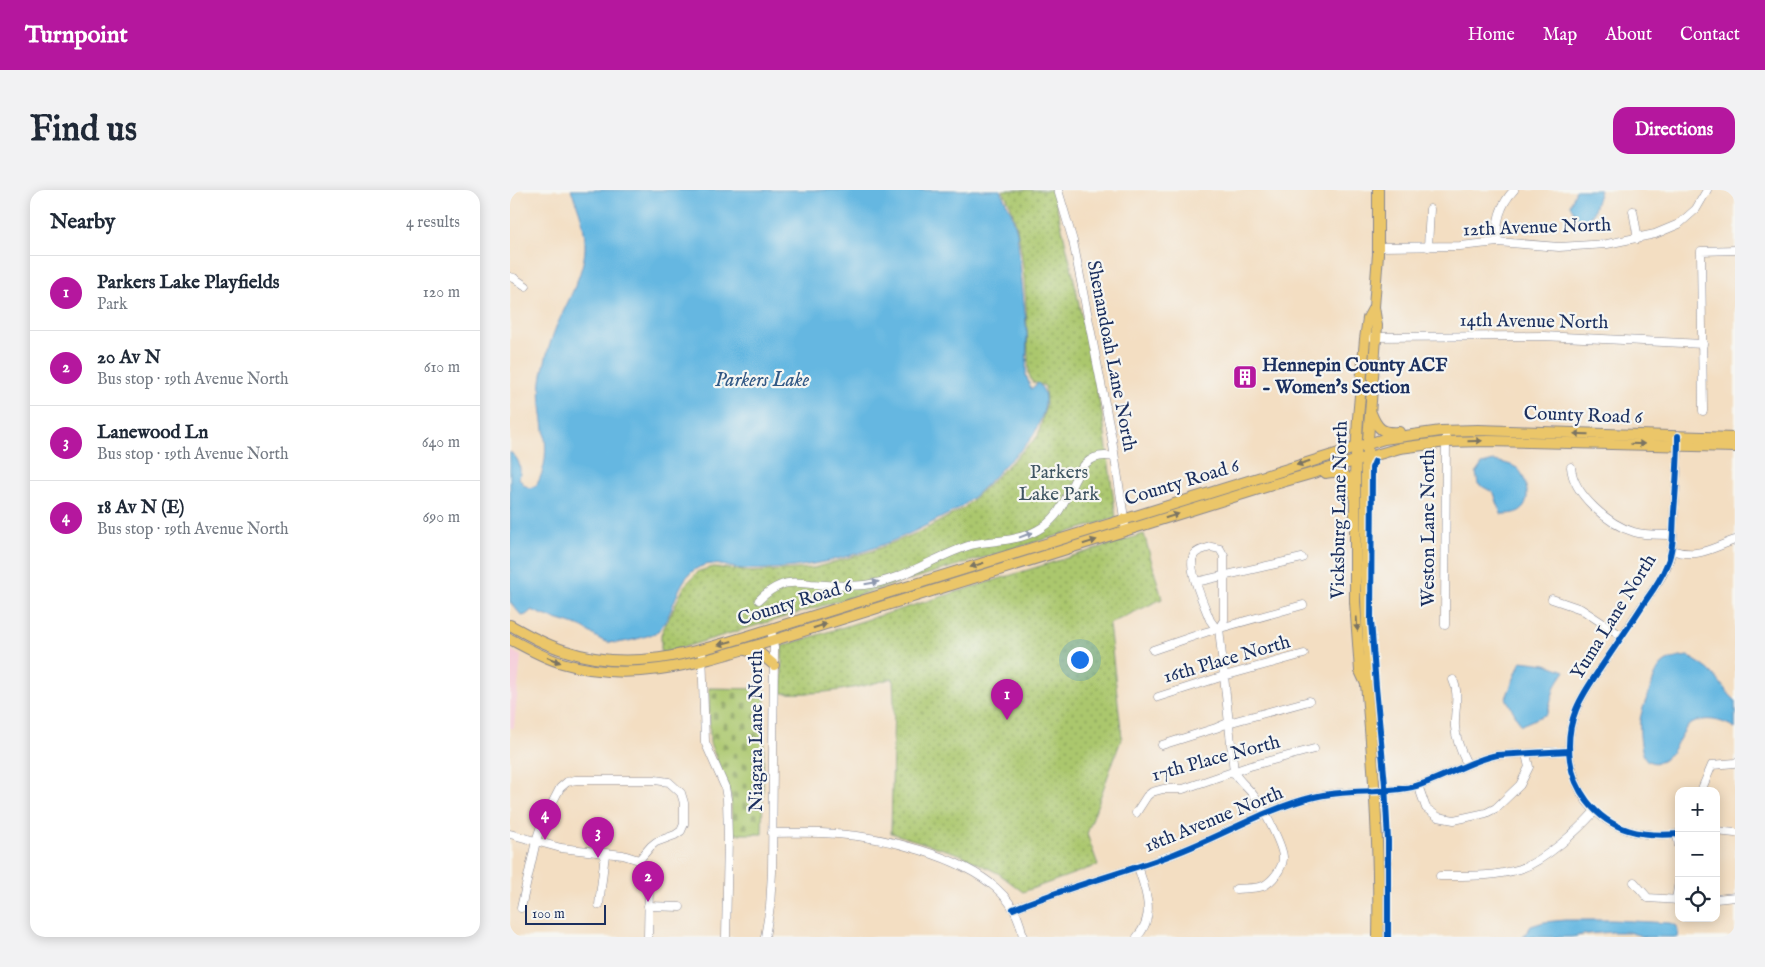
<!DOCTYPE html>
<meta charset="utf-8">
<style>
:root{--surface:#fff;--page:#f2f2f3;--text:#1f2937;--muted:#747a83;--line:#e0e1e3;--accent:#b5179e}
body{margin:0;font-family:"IM FELL English",serif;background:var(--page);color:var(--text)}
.controls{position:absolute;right:15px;bottom:15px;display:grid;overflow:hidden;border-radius:10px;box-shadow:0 2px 12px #0003}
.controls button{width:45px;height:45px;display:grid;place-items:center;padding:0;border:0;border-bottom:1px solid var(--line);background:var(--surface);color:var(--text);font:25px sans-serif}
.scale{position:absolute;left:15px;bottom:12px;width:81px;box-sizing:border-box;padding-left:5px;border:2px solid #1b2f5e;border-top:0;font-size:14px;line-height:18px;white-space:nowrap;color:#1b2f5e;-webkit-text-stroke:4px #f6f6f2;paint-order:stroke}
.you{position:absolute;left:569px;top:469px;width:18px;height:18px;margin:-12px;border:4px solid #fff;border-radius:50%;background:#1a73e8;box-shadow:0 0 0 8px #1a73e833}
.badge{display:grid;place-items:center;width:32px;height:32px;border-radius:50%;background:var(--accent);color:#fff;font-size:16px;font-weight:700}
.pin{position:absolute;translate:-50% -41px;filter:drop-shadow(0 1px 2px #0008)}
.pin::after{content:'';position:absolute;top:26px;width:18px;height:15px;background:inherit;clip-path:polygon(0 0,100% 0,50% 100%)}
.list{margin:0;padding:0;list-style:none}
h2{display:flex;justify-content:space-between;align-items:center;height:65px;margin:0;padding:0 20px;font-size:21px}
h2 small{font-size:16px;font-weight:400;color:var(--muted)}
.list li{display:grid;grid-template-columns:32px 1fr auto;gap:15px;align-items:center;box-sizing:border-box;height:75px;padding:0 20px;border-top:1px solid var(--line)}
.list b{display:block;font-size:19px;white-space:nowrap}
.list p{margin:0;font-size:16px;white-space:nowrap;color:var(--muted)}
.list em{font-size:16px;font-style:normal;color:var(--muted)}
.icon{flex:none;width:28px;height:28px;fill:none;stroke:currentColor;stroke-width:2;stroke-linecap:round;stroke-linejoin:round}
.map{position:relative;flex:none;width:1225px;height:747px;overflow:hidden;border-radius:15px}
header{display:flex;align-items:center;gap:30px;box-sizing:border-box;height:70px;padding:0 25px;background:var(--accent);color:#fff}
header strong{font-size:24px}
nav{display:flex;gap:28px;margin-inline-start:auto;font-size:18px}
.intro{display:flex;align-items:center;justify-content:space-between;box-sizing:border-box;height:120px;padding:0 30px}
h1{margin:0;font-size:35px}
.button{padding:12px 22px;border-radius:15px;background:var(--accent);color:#fff;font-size:18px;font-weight:700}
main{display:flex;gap:30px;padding:0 30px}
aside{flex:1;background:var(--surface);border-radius:15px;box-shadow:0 2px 12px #0003}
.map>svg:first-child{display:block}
</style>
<header>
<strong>Turnpoint</strong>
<nav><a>Home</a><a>Map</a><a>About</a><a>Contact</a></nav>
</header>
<div class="intro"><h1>Find us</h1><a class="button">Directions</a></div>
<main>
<aside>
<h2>Nearby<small>4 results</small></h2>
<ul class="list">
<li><span class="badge">1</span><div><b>Parkers Lake Playfields</b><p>Park</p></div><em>120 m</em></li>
<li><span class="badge">2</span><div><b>20 Av N</b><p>Bus stop · 19th Avenue North</p></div><em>610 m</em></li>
<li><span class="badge">3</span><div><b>Lanewood Ln</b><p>Bus stop · 19th Avenue North</p></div><em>640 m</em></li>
<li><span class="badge">4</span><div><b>18 Av N (E)</b><p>Bus stop · 19th Avenue North</p></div><em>690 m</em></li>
</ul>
</aside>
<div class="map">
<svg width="1225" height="747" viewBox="0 0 1225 747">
<defs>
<pattern id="cemetery-stones" width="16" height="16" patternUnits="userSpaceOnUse" patternTransform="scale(1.25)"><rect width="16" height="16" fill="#abc76d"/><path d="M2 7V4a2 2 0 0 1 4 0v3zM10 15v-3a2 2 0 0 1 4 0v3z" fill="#8aa25d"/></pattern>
<pattern id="park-dots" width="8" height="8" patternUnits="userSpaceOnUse" patternTransform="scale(1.25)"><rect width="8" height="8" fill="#abc76d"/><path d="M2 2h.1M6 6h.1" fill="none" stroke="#8aa25d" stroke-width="1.8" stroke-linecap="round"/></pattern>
</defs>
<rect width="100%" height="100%" fill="#f6f6f2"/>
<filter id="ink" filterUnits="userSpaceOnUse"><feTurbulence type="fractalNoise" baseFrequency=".02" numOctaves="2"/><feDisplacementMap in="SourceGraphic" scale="10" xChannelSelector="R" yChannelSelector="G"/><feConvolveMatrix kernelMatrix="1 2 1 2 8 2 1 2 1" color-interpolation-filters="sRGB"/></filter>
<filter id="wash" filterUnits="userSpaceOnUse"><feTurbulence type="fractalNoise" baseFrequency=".0096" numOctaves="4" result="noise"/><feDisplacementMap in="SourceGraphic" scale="20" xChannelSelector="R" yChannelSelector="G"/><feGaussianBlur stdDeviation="1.12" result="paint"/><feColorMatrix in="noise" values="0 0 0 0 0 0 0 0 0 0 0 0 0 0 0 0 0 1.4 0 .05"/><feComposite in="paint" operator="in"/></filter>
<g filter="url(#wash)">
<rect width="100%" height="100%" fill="#f3dec2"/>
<path fill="#f5cfda" d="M 0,459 L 11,466 L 4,538 L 0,538 Z"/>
<path fill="url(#cemetery-stones)" stroke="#637b66" d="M 199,498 L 255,499 L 252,644 L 222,644 L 221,606 L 200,553 Z"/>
<g fill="url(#park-dots)" stroke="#637b66">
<path d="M 492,0 L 541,0 L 544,5 L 561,76 L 593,229 L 606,328 L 151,464 L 151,444 L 175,395 L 189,381 L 204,377 L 242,382 L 304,378 L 362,361 L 412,341 L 454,318 L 528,246 L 536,215 L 535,196 L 522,192 L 519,184 C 516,138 518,36 492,0 Z"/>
<path d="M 634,344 L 652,409 L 599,434 L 612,547 L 577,644 L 588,675 L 513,702 L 488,683 L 449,664 L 381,643 L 384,512 L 383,488 C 346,499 311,505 272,503 L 272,456 Z"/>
</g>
<g fill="#65b7e1" stroke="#4073a0">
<path d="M 61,0 L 490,0 L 501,22 L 507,42 L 517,144 L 516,185 L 521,199 L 528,193 C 542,206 532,227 525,242 C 519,254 505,265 495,275 C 482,289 469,303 454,315 C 444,322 432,327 421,333 C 375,357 326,373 274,378 C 260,379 246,380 232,379 C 220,378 207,372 195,375 C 164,384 168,421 148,441 C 144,445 120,451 113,452 C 87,456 85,441 65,435 C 50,430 36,427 22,420 L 16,425 L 12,426 L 0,412 L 0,262 C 9,268 12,278 9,288 L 13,294 L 19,298 L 26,296 C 48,259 24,223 32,185 C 35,169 40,152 46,137 C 56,115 74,83 75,59 C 76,38 69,19 61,0 Z"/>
<path d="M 1066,0 L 1090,0 L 1083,23 L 1076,31 L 1067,28 L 1060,15 Z"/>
<path d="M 984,271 C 991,272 1001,274 1007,278 C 1016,285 1021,309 1013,318 C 1007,324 1000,324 991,324 L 984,303 L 968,294 L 966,283 L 972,274 Z"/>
<path d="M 1178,466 C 1187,472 1197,477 1204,485 C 1211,493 1216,502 1225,510 L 1225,538 C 1215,532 1201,527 1188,531 C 1186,532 1180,534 1178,536 C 1168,546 1159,581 1138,571 C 1130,567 1129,538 1130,530 C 1132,518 1138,506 1142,494 C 1149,472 1155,469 1178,466 Z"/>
<path d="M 1011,471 L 1036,474 L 1055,481 L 1045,496 L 1037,524 L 1011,535 L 996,508 Z"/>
<path d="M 1055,730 L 1103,730 L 1160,733 L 1167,736 L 1168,747 L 1135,747 L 1118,742 L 1102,742 L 1078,744 L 1061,747 L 1013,747 L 1021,736 L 1034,732 Z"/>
</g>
</g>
<g filter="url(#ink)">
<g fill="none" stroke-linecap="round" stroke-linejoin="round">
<defs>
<g id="minor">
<path d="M 548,0 L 563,51 L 602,249 L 616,341"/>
<path d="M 1123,21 L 1128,49"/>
<path d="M 988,52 C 985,32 990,15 1004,0"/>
<path d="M 869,57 L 950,56 L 988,52 L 1049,57 L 1097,54 L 1145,44 L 1169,34 L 1186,19 L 1197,0"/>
<path d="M 918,57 L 920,19"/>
<path d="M 0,87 L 4,88 L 16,96"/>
<path d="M 862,147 L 1033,146 L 1193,154"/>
<path d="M 1193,221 L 1191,61 L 1225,60"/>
<path d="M 1168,251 C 1168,275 1166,299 1164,323 C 1163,339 1164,356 1159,371 C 1154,386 1144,398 1136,410 C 1123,429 1111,448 1098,467 C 1075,501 1054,527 1060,570 C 1063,585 1068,600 1077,612 C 1101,642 1133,647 1169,644"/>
<path d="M 1061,277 C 1063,304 1099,335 1124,342 C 1136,346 1150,344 1163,345"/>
<path d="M 701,357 L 710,359 L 714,366 L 714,430 L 709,438 L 705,437 L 700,430 C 695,417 676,376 684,365 C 687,360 695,359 701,357 Z"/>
<path d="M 1161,360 C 1188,369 1201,358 1225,350"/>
<path d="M 686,392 L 792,368"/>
<path d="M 1042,409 L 1071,419 L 1112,446"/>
<path d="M 249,410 C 255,404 263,398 271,395 C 280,391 291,393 301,394 C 319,395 337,397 354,395 C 393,391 425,366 461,355 C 476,351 491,352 506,348 C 521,345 536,337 545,326 C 564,305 565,258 604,267"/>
<path d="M 935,435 L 936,248"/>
<path d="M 709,438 L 724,582 C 729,592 738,597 744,606 C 752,616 774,657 773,669 C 772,679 762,692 753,696 C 745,699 734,698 726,699"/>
<path d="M 192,460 L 195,552 L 215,597 L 217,609 L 218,648 L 216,747"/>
<path d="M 643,460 L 696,442 L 793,415"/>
<path d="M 943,490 C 950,504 944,521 945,537 C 946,550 951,562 957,574"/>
<path d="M 648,507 L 714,486 L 794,464"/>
<path d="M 652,555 L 706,538 L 718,533 L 799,511"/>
<path d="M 908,595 L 916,618 L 928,627 L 944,630 L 976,623 L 986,618 L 1010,595 L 1019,577 L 1016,564"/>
<path d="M 1191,601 L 1202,575 L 1225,573"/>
<path d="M 626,623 L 637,606 L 642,602 L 653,599 L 673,599 L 740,576 L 804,559"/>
<path d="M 1206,641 L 1225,643"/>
<path d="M 262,643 C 284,643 305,642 327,644 C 374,647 450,666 486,698 C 501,711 510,728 513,747"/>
<path d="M 0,644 L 51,658 L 113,665 L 129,670 L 135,678 L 139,693 L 138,747"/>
<path d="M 1167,644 L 1169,656"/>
<path d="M 930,686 C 956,686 984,687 1010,679 C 1036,670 1067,641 1085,621"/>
<path d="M 1124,692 L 1138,708 L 1169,710"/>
<path d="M 1206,709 L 1225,707"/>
<path d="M 1166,710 L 1169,691"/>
<path d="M 89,715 L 95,664"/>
<path d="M 138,716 L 170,717"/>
<path d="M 11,718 L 26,651 L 32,633 L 50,598 L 57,592 L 65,590 L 145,590 L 159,592 L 171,603 L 174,613 L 174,634 L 171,641 L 165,645 L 146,652 L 141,656 L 129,670"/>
<path d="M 503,719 C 556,697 611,684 664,664 C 712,646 755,619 804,607 C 837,599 870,604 902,597 C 932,590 957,571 987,565 L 1059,561"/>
<path d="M 255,747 L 260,717 L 262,682 L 264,457 L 261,439"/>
<path d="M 627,747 C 646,726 636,701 628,677"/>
</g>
<g id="major">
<path d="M 868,0 L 868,64 L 864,117 L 867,136 L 856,274 L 855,385 L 859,479 L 856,494 C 864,578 870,662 868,747"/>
<path d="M 861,223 C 867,238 872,244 889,242"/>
<path d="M 816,283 C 832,279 840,287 842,301"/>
<path d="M 0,435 C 18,445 36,455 56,461 C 126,485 194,459 261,439 L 874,249 L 931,241 L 968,240 L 1225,248"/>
<path d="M 0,449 C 17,458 34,468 52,473 C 123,494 187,473 255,453 L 765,294 L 890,258 L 936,252 L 978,251 L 1225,257"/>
<path d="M 235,460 L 251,464 L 264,475"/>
<path d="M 856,494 L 850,481 L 845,412 L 845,285 L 848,228 L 855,149 L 858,128 L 864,117"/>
</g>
</defs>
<use href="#minor" stroke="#878690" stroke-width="9"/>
<use href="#major" stroke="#878690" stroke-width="12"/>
<use href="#minor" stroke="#fff" stroke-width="8"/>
<use href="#major" stroke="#ebc669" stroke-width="10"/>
<defs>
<g id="cycleway">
<path d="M 1168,246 C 1168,272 1166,297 1164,322 C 1163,339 1164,358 1157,374 C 1152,387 1144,399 1136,410 C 1124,429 1111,448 1098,467 C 1075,501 1054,526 1060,570 C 1062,585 1068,599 1077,611 C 1101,642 1133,647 1169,644"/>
<path d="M 865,271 L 862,278 L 861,431 L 866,497 L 875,595 L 878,651 L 878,747"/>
<path d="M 503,719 C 556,697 611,684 664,664 C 712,646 755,619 804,607 C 837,599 870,604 902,597 C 932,590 957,571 987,565 L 1059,561"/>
</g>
</defs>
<use href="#cycleway" stroke="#f6f6f2" stroke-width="9"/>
<use href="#cycleway" stroke="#0057b8" stroke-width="6"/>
</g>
<defs><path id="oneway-solid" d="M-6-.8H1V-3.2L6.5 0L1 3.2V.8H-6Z" transform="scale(1.25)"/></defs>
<g fill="#797363">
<use href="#oneway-solid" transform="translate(1071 244) rotate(-179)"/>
<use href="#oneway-solid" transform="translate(965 251) rotate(-1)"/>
<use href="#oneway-solid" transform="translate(1128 254) rotate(1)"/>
<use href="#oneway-solid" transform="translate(793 273) rotate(163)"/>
<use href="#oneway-solid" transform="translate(662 326) rotate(-17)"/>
<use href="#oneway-solid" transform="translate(580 352) rotate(-17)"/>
<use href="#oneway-solid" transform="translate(467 375) rotate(163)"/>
<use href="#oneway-solid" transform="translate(847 434) rotate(86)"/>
<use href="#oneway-solid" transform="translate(310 436) rotate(-17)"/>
<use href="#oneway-solid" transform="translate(215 453) rotate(164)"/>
<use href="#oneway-solid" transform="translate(44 470) rotate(22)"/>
</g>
<g fill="#8d97ae">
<use href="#oneway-solid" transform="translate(516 345) rotate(-21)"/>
<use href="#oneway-solid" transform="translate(362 393) rotate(-10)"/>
</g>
</g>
<defs>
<symbol id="building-square" viewBox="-11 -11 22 22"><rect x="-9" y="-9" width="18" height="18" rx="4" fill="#b5179e" stroke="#f6f6f2"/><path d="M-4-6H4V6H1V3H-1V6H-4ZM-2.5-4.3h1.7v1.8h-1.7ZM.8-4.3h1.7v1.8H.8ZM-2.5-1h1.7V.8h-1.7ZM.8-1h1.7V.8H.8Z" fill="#fff"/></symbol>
</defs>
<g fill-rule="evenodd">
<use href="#building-square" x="721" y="173" width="28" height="28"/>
</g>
<g text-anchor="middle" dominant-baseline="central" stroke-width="4.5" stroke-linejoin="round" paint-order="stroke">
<g font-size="19" fill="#1b2f5e" stroke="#f6f6f2">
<text transform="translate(1027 38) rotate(-2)">12th Avenue North</text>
<text transform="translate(1024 132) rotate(1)">14th Avenue North</text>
<text transform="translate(601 166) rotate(79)">Shenandoah Lane North</text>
<text transform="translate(1073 226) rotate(2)">County Road 6</text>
<text transform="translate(672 293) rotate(-17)">County Road 6</text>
<text transform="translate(830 320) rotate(-89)">Vicksburg Lane North</text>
<text transform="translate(919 338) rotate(-90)">Weston Lane North</text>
<text transform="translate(285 413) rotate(-17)">County Road 6</text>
<text transform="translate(1104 427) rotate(-58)">Yuma Lane North</text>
<text transform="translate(717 470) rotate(-16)">16th Place North</text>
<text transform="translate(247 541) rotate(-90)">Niagara Lane North</text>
<text transform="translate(706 569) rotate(-15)">17th Place North</text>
<text transform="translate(704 630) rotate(-22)">18th Avenue North</text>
</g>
<g font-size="19" font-weight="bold" fill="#1b2f5e" stroke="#f6f6f2" text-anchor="start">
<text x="752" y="176">Hennepin County ACF<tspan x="752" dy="22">- Women's Section</tspan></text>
</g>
<g font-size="19" fill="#3f5562" stroke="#f6f6f2">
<text x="549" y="283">Parkers<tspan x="549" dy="22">Lake Park</tspan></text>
</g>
<g font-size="20" font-style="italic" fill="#315885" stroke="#f6f6f2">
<text x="252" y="190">Parkers Lake</text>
</g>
</g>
</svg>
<div class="controls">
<button>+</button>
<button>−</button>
<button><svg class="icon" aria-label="locate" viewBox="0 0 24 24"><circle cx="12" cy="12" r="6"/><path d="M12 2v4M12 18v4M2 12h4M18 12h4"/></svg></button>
</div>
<div class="scale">100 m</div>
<div class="you"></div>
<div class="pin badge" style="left:497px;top:530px">1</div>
<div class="pin badge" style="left:138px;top:712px">2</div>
<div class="pin badge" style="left:88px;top:668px">3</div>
<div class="pin badge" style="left:35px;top:650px">4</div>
</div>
</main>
